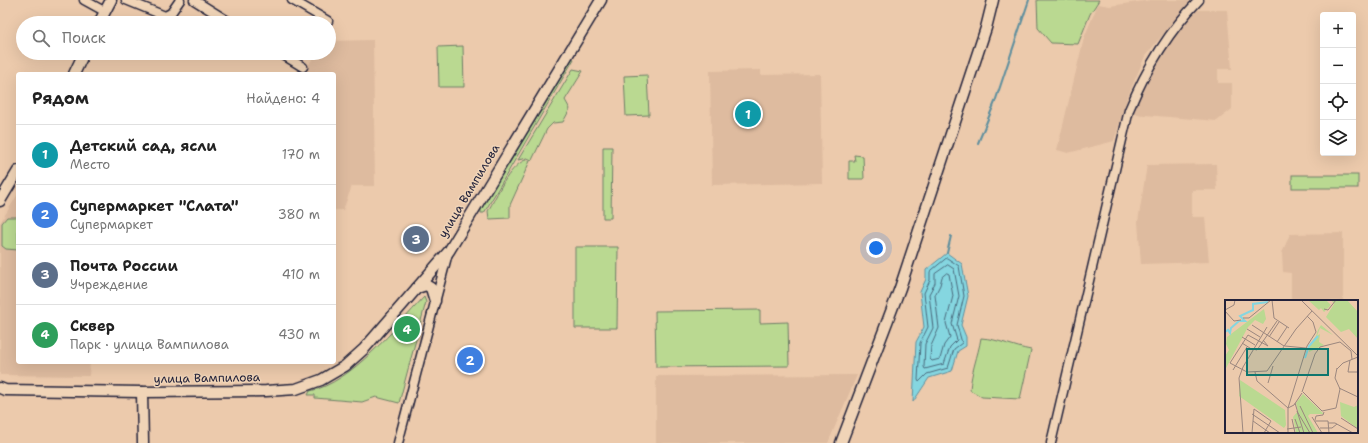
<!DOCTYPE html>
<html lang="ru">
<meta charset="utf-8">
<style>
:root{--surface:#fff;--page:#f6f6f6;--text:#222;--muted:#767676;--line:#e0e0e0;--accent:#1f6fb2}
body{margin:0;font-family:"Shantell Sans",sans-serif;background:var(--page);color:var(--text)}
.controls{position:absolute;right:12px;top:12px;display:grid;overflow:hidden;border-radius:4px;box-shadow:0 4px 16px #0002}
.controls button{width:36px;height:36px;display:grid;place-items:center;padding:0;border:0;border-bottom:1px solid var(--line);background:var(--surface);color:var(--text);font:20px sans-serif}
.you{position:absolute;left:876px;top:248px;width:14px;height:14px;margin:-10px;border:3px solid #fff;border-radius:50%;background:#1a73e8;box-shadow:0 0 0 6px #1a73e833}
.badge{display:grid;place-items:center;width:26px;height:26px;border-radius:50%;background:var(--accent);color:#fff;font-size:13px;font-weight:700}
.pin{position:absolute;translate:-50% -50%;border:2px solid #fff;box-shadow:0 1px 4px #0006}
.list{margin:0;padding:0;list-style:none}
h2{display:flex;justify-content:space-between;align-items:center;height:52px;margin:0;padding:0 16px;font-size:17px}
h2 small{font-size:13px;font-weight:400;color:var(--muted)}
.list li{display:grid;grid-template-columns:26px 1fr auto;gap:12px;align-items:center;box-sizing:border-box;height:60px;padding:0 16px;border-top:1px solid var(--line)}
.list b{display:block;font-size:15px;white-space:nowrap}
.list p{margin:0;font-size:13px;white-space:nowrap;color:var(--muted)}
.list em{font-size:13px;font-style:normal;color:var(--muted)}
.icon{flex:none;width:22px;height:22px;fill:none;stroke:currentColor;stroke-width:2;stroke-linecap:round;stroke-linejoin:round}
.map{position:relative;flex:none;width:1368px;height:443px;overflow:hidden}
.search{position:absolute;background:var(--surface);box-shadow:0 4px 16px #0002;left:16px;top:16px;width:320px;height:44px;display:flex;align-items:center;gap:10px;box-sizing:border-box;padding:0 14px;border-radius:22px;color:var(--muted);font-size:15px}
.panel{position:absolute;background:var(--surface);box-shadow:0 4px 16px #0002;left:16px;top:72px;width:320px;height:292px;border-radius:4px}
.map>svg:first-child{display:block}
</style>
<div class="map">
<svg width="1368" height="443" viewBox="0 0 1368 443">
<rect width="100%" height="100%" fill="#eccaac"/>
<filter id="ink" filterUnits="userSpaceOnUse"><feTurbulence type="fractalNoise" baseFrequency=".025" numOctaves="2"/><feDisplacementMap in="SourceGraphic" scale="8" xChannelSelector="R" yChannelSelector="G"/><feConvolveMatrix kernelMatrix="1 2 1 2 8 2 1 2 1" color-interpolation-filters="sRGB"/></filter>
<g filter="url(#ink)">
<g fill="#debb9f">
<path d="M 1151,0 L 1188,0 L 1190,2 L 1145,56 L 1128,96 L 1114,141 L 1068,153 L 1057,150 L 1084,38 L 1098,4 L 1110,6 Z"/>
<path d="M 1194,10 L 1227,10 L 1232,69 L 1218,69 L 1218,83 L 1232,83 L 1232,109 L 1217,121 L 1133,114 L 1146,80 L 1178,27 Z"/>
<path d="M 373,40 L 375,186 L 352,186 L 343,210 L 334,210 L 334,74 L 303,74 L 316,53 L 329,53 L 329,41 Z"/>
<path d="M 761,70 L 761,75 L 820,74 L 822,183 L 712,185 L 710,71 Z"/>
<path d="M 1216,164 L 1217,190 L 1192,190 L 1192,217 L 1205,217 L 1209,262 L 1141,264 L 1138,222 L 1147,165 Z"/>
<path d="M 18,194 L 18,362 L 90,362 L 89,376 L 0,375 L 0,223 Z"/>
<path d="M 1343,233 L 1343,301 L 1291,301 L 1291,273 L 1283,272 L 1282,253 L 1290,234 Z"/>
<path d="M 857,375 L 828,443 L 656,443 L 656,376 Z"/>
</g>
<g fill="#bad991" stroke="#6e7e66">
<path d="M 1037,0 L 1099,0 L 1090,14 L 1078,44 L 1051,43 L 1038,28 Z"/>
<path d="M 463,46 L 464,87 L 439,87 L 438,47 Z"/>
<path d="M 570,57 L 574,59 L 484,213 L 481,213 L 481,207 Z"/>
<path d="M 573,69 L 583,71 L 565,100 L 570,109 L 563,122 L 553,123 L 547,129 L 532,160 L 527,158 L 518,160 Z"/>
<path d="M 647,75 L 649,115 L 626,116 L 624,76 Z"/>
<path d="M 603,147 L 612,147 L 611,218 L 603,218 Z"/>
<path d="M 854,155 L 863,156 L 864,179 L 849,179 L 849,161 L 855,161 Z"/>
<path d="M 525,160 L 530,161 L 510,205 L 510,218 L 489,219 L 488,211 C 498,194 507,169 525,160 Z"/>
<rect x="1292" y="175" width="66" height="13"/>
<path d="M 7,217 L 18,217 L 18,250 L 6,249 L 2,246 L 2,223 Z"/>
<path d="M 575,247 L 618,247 L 617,328 L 575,328 Z"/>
<path d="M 424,297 L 426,302 L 399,403 L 376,397 L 362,402 L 315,398 L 315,395 L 308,395 L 310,391 C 351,383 396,327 424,297 Z"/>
<path d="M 760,310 L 760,323 L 788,322 L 789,366 L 656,367 L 655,311 Z"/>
<path d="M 981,338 C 998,339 1014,347 1031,350 L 1020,399 L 982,397 L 970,390 C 971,372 978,356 981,338 Z"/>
</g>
<path fill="#85d6e0" stroke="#5d8e9e" d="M 947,253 L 962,264 L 968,296 L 961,325 L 966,337 L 966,346 L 958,351 L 952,371 L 929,378 L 913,402 L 916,342 L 924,327 L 920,292 L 926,279 L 926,270 Z"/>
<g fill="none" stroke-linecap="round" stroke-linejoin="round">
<g stroke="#4a6a7d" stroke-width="1">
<path d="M 947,258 L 959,266 L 964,296 L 957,325 L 962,343 L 954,349 L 948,368 L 927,374 L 919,382 L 918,380 L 920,343 L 928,327 L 924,293 L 930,280 L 930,272 Z"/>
<path d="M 948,265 L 954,269 L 959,296 L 952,324 L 957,340 L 950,347 L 944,364 L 925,369 L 924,367 L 925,344 L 933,328 L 929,294 L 935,283 L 935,274 Z"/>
<path d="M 947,273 L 949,274 L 953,296 L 946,323 L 950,337 L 944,345 L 940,359 L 932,361 L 930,359 L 931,346 L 939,328 L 935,295 L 940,285 L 942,277 Z"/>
</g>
<g stroke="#5d8e9e" stroke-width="2">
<path d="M 978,143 L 995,102 L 1029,0"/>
<path d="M 947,253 L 951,236"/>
</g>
<defs>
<g id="minor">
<path d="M 84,0 L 104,11"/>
<path d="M 126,0 L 165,16 L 171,13 L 180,0"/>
<path d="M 194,0 L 231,23"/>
<path d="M 292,0 L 328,21"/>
<path d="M 280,53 L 303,67"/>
<path d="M 398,443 L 448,253"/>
<path d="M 1051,443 L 1129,110 C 1146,69 1168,32 1199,0"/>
</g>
<g id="tertiary">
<path d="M 99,23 L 111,0"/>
<path d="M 74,74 L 84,53"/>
<path d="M 0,201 L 18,171"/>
<path d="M 417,288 L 426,285 L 431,288 L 435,301"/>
<path d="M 0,388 L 5,390 L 142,392 L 266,391 L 296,389 L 321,380 L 345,366 L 364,349 L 449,251 L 601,0"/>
<path d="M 142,392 L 143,443"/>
<path d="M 841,443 L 900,288 L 986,28 L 993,0"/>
</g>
</defs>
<use href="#minor" stroke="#22223b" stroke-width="11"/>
<use href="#tertiary" stroke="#22223b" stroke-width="13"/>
<use href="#minor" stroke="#f0d4b7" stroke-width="8"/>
<use href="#tertiary" stroke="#f0d4b7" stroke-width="10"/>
</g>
</g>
<g text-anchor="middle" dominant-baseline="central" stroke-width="3" stroke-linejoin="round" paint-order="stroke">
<g font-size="12" fill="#22223b" stroke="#f0d4b7">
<text transform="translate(469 191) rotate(-59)">улица Вампилова</text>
<text transform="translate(207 378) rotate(-1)">улица Вампилова</text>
</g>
</g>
<g transform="translate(1225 300)">
<rect width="133" height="133" fill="#eccaac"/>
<path d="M 83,0 L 101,0 L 106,5 L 99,12 L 96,8 L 94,10 ZM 122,0 L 133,12 L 133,39 L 124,29 L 116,32 L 101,17 L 109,4 L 107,1 ZM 39,9 L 41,19 L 38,24 L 30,20 L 23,27 L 0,70 L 0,56 L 4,50 L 1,44 L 2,37 ZM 96,25 L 108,35 L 95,28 L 92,36 L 95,34 L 94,42 L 99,45 L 84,52 L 84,46 L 91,36 L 93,30 ZM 15,80 L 60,110 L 61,125 L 59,128 L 14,96 ZM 78,94 L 99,114 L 85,114 L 83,116 L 93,133 L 71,133 L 68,117 L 73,111 L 71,103 ZM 115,102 L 129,107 L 133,105 L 133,129 L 116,116 Z" fill="#bad991"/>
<path fill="none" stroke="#85d6e0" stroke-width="2" d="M 0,32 L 3,30 L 5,33 L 6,28 L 14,21 L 20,21 L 15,16 L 28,10 L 28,4 L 43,2M 80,58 L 84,46 L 93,36"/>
<path fill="none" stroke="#9b877f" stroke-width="1" d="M 47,0 L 49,18 L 64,28M 76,0 L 133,56M 99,9 L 103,10 L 111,0M 0,10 L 9,5 L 10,0M 0,11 L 9,21 L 16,20M 18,18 L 24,18 L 46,0M 27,25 L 59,46M 22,29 L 35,37M 17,37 L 30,45M 44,37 L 54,22M 52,42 L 62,27M 17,43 L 28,50M 60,46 L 81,48M 28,49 L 32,50 L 52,21M 125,60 L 123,72 L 133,72M 5,63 L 22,72 L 42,71 L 71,29 L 87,11M 5,63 L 23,35 L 43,46 L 38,40M 112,69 L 118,63 L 133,57M 8,70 L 22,47M 30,72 L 32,81 L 63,108 L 82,46 L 91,32 L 88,22 L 82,16M 43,83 L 48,66M 114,88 L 133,97M 77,92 L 90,54 L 95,47 L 115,42 L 126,51 L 127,59M 78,92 L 97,111 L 111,108 L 115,89 L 110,78 L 112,68M 70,103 L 73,113 L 85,133M 75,106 L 88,133M 63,108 L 63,133M 63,108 L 69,105 L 77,93M 72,111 L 79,133M 27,114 L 55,133M 87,117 L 97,133M 116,118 L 133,129M 67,119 L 70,133M 70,119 L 75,133M 90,120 L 91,116 L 98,115 L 99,112M 28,121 L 45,133M 90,121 L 103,121 L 104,133M 103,123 L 110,123 L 128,133M 95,128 L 107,128 L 112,124M 62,129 L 76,127M 18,133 L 14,78 L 18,67 L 42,27M 27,133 L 29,109 L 46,121 L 39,133"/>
<path fill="#0f766e" fill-opacity="0.15" stroke="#0f766e" stroke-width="2" d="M 22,49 L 103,49 L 103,75 L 22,75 Z"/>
<rect width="133" height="133" fill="none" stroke="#22223b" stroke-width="2"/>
</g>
</svg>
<div class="controls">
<button>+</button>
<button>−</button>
<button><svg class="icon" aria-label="locate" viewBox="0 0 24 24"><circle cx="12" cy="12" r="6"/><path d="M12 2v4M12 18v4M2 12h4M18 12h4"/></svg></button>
<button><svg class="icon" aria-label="layers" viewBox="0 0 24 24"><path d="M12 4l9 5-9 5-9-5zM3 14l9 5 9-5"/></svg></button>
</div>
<div class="you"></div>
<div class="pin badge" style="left:748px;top:114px;background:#0f9aa8">1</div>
<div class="pin badge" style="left:470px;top:360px;background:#3f7fe0">2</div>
<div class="pin badge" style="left:416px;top:239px;background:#5c6f8a">3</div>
<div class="pin badge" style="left:407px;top:329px;background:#2e9e5b">4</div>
<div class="search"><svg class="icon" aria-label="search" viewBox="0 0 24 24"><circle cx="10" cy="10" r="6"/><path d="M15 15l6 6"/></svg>Поиск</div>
<section class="panel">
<h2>Рядом<small>Найдено: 4</small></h2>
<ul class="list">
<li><span class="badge" style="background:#0f9aa8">1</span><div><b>Детский сад, ясли</b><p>Место</p></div><em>170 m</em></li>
<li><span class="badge" style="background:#3f7fe0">2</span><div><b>Супермаркет &quot;Слата&quot;</b><p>Супермаркет</p></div><em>380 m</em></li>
<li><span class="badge" style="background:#5c6f8a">3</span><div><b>Почта России</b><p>Учреждение</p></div><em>410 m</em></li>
<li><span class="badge" style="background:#2e9e5b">4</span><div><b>Сквер</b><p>Парк · улица Вампилова</p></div><em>430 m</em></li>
</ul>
</section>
</div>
